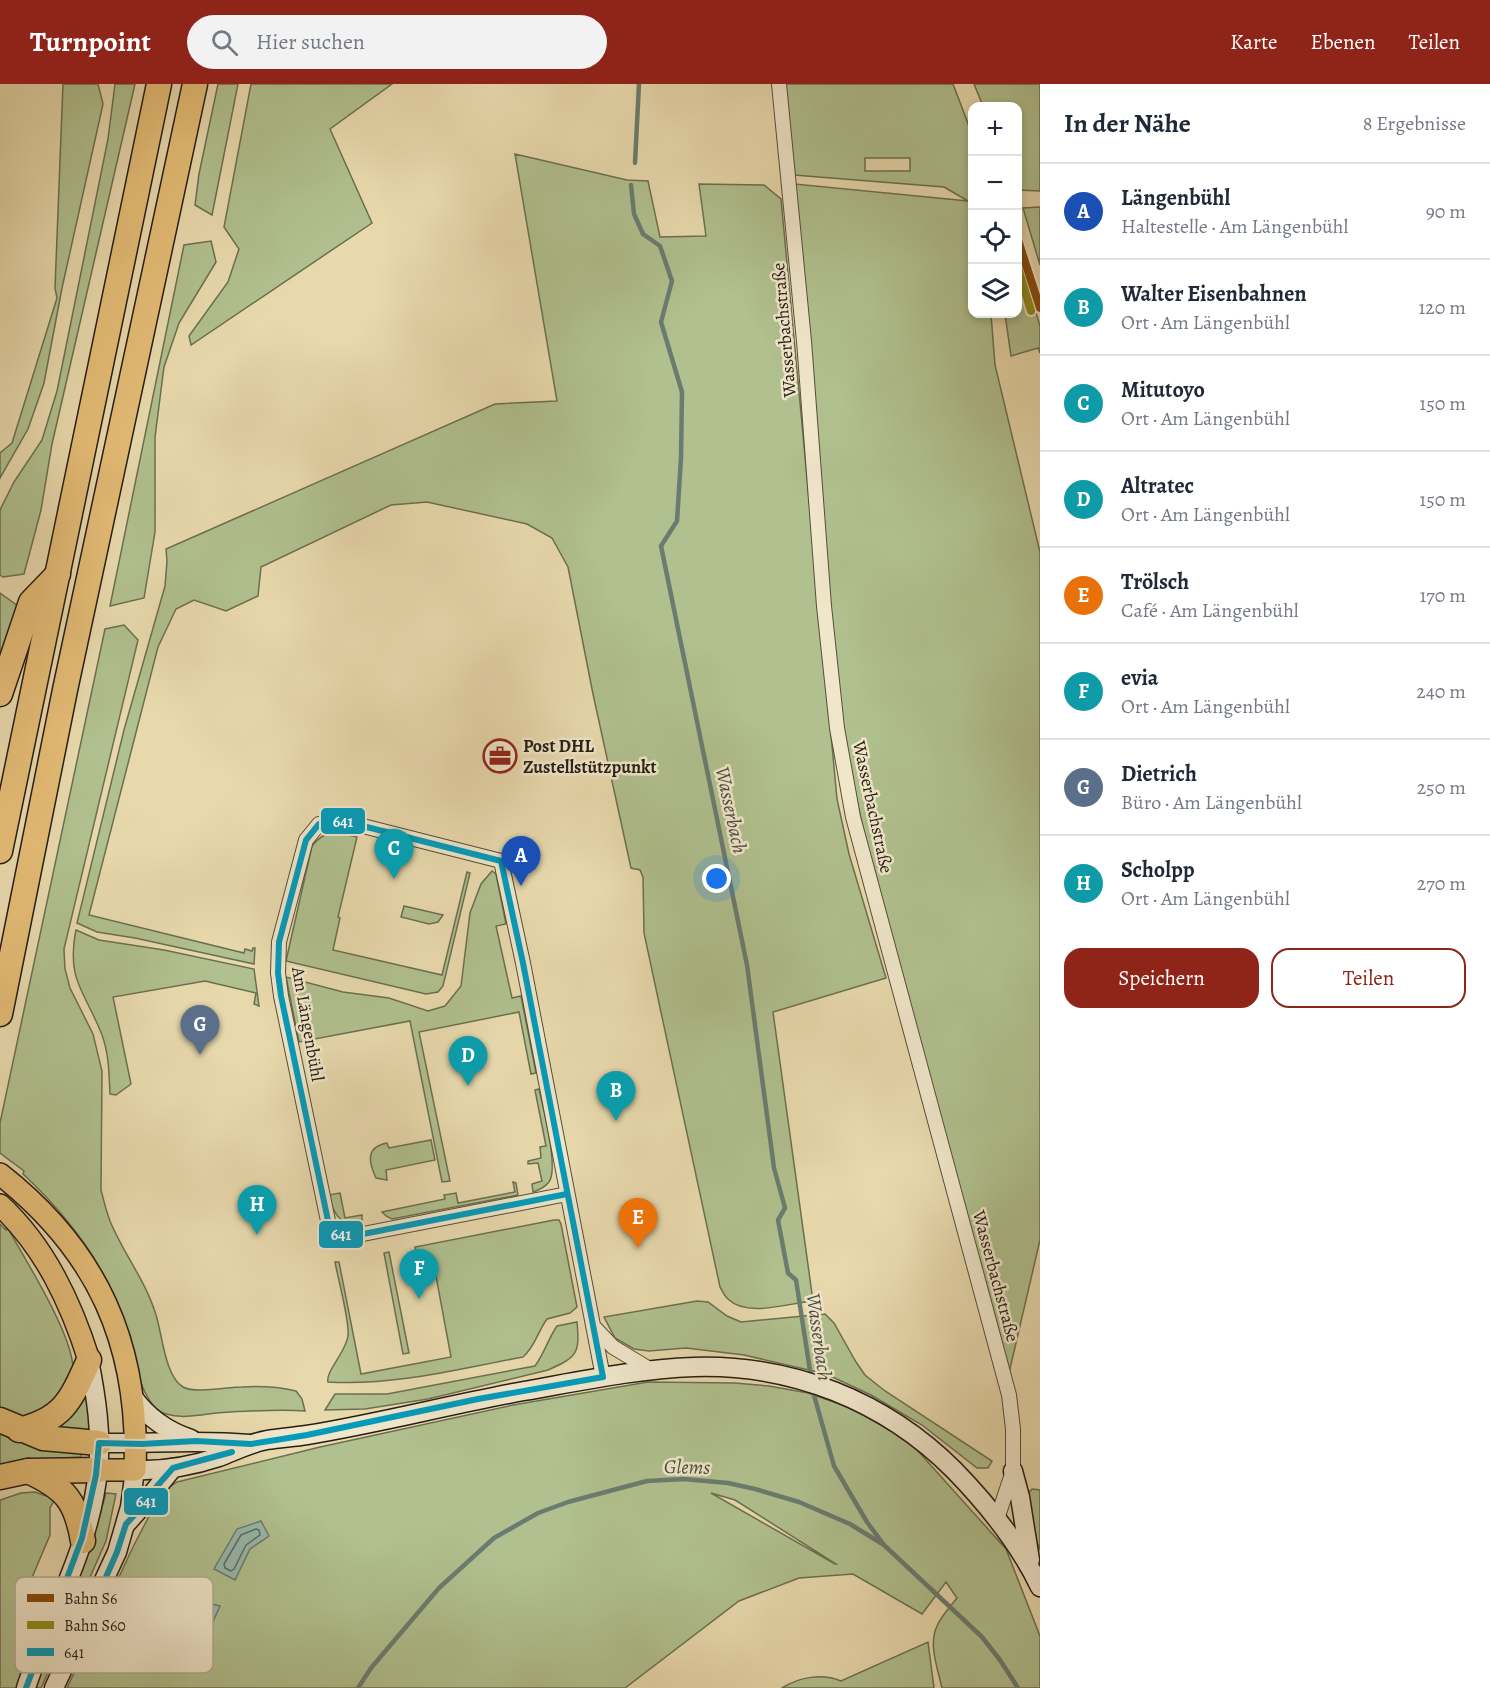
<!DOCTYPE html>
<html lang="de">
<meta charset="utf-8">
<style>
:root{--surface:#fff;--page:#f2f2f3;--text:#1f2937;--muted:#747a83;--line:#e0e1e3;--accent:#8f2418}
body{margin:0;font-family:Alegreya,serif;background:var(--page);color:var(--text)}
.controls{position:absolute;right:18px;top:18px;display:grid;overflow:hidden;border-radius:12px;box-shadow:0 3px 9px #0003}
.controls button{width:54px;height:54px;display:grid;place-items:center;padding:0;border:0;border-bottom:2px solid var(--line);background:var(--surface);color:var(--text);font:30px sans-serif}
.you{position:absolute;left:717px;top:795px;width:21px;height:21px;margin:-15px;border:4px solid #fff;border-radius:50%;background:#1a73e8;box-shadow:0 0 0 9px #1a73e833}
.badge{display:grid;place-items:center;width:39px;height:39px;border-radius:50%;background:var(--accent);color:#fff;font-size:20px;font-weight:700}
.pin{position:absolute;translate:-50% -50px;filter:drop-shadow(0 2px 3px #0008)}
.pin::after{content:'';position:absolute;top:32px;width:21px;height:18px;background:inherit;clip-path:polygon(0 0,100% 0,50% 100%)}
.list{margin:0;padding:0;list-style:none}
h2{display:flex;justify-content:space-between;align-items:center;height:78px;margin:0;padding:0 24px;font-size:26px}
h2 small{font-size:20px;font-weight:400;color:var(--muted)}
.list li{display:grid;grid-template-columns:39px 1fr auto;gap:18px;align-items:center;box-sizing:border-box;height:96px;padding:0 24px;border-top:2px solid var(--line)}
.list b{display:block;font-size:22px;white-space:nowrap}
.list p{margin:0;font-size:20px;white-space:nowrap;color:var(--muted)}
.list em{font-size:20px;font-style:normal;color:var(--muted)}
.actions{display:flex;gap:12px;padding:18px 24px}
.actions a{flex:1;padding:14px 0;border:2px solid var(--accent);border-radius:18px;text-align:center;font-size:21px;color:var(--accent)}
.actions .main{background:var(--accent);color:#fff}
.icon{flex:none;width:33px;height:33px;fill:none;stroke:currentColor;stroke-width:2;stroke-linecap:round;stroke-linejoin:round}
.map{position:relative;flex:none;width:1040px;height:1604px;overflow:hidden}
header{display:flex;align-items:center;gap:36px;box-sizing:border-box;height:84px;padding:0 30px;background:var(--accent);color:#fff}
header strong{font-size:28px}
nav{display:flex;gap:33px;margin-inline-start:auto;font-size:21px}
.search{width:420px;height:54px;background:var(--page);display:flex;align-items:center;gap:15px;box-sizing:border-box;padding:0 21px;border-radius:33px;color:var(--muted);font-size:22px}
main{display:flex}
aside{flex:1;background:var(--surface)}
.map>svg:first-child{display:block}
</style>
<header>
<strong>Turnpoint</strong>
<div class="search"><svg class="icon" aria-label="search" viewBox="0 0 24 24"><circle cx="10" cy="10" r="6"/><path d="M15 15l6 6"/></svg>Hier suchen</div>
<nav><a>Karte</a><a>Ebenen</a><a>Teilen</a></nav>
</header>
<main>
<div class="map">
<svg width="1040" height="1604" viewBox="0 0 1040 1604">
<rect width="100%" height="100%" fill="#e8d9ad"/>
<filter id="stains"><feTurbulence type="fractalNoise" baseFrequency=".00333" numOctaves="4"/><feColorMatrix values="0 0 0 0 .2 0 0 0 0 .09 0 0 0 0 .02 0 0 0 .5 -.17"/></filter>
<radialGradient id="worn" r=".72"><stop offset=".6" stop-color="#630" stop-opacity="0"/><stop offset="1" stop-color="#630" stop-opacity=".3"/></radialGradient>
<g fill="#b0c08e" stroke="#6b6f51" stroke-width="1.5" fill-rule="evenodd">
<path d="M 63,0 L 98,0 L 103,20 L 62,204 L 44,299 L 28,345 L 0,394 L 0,369 L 12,359 L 57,214 L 55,204 Z"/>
<path d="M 115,0 L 135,0 L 52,360 L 41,426 L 24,490 L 3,493 L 0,491 L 0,426 L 14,398 L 42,356 L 57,307 L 108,55 Z"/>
<path d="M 218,0 L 238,0 L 212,131 L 195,121 L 199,90 Z"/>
<path d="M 251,0 L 392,0 L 330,45 L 372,139 L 191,261 L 189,252 L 228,198 L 239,165 L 224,143 Z"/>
<path d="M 784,0 L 953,0 L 972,50 L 972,230 L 991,230 L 995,281 L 1040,468 L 1040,1156 L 1009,1289 L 872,784 L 845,663 L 819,414 L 795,100 L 968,117 L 944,103 L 794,91 ZM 865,74 L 910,74 L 910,87 L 865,87 Z"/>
<path d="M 974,0 L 1040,0 L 1040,107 L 1018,106 L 1018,22 L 983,22 Z"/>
<path d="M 515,70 L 627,96 L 648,97 L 660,153 L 706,152 L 699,100 L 764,101 L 781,115 L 837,715 L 849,770 L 886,894 L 773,928 L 813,1217 C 789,1219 747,1234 728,1215 C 724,1212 722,1206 720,1203 L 644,849 L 643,793 L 640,786 L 631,784 L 593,610 L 568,483 L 552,454 L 527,440 L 427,418 L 391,421 L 261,483 L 258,512 L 226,527 L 194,516 L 176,525 L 158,563 L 89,831 L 244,869 L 245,865 L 252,867 L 253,864 L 255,864 L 254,880 L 135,854 L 97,848 L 77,839 L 124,646 L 165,502 L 167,477 L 166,465 L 495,320 L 557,317 Z"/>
<path d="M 1040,123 L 1040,181 L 1023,124 Z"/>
<path d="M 211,157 L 216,178 L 179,239 L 164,283 L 155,353 L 155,448 L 144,514 L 110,522 L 184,161 Z"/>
<path d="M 1018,170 L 1040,242 L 1040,269 L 1038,264 L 1011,272 L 1005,230 L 1018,230 Z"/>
<path d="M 0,509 L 18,522 L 0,573 Z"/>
<path d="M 124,541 L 138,556 L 64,865 L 65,885 L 70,904 L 93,950 L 102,987 L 101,1106 C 104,1117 106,1127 110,1137 C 123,1169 146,1197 156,1231 C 162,1249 165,1293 183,1303 C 195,1310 227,1303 242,1303 C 260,1302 279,1303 296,1307 L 302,1315 L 305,1327 C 278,1325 246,1327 216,1329 C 200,1331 182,1335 166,1330 C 138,1322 132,1259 123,1234 C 103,1177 66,1130 23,1090 L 24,1087 L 0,1069 L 0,1039 L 105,545 Z"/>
<path d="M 335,748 L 357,753 L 338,833 L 340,834 L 333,866 L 442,891 L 467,788 L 470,789 L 443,902 L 438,908 L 426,910 L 286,877 L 312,762 C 318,754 324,750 335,748 Z"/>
<path d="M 492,787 L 496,790 L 506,840 L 496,842 L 512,914 L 521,912 L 536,989 L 531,990 L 519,928 L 419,948 L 450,1097 L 442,1098 L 410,937 L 299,958 L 286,893 L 343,908 L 389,914 L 428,927 L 445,922 L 461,902 L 470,829 L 481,800 Z"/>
<path d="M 404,822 L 443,831 L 438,838 L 429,840 L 401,833 Z"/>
<path d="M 76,846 L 99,856 L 164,866 L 254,885 L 259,922 L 254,920 L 256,909 L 205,897 L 113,913 L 131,1000 L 116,1011 L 110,1010 C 109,990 109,970 102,951 C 85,907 66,897 76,846 Z"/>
<path d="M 539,1005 C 543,1024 559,1084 549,1098 C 545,1103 539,1106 533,1108 L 532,1100 L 542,1097 L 538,1079 L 528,1080 L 528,1077 L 541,1074 L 540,1063 L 546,1062 L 535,1006 Z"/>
<path d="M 431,1056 L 435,1076 L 386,1086 L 387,1096 L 376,1094 C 368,1077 366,1063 387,1059 L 389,1064 Z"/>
<path d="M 513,1098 L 516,1099 L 518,1111 L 392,1135 L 386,1132 L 382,1128 L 445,1115 L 444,1111 L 456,1109 L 458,1119 L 515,1108 Z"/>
<path d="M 340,1109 L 345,1134 L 362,1131 L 362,1137 L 359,1141 C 339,1142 333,1127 328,1111 Z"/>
<path d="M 554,1136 L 559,1136 L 561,1140 L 577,1223 L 570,1229 L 547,1235 C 538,1247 535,1263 523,1273 C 458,1285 395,1302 328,1298 C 325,1288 346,1268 348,1252 C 350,1238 338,1195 335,1178 L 339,1178 L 361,1290 L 451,1273 L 433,1176 L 418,1178 L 415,1163 Z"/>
<path d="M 0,1140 L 6,1146 L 7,1143 C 25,1175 73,1251 73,1285 C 73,1292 70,1300 69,1307 L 29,1335 L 0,1327 Z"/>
<path d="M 389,1168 L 409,1269 L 403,1270 L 384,1169 Z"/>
<path d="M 697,1217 L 708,1218 L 727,1232 L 741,1238 L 825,1230 L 834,1239 L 856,1278 L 865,1291 L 885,1307 L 992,1377 L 988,1384 L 977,1384 L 922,1341 L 871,1311 L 826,1290 L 744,1271 L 686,1264 L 649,1267 L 634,1265 L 615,1254 L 604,1233 Z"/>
<path d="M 577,1238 C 580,1270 577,1273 548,1286 L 428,1315 L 365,1325 L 325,1326 L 335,1310 L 387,1310 L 535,1282 C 544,1270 548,1255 557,1242 Z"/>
<path d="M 648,1298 L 735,1299 L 769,1302 L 808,1309 L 851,1324 L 909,1357 L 1006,1465 L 1040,1552 L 1040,1604 L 942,1604 C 938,1585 928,1561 937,1542 C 941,1532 950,1523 957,1514 L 946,1498 L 922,1530 L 853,1490 L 799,1494 L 739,1517 L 625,1604 L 67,1604 L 133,1463 L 161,1409 L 177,1398 L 320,1363 L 513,1321 ZM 711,1409 L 735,1416 L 836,1480 L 835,1480 Z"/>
<path d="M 82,1310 L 87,1311 L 91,1353 L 42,1346 Z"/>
<path d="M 0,1344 L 82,1366 L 81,1373 L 18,1377 L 0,1381 Z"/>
<path d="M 1032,1405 L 1040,1406 L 1040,1466 L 1034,1450 L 1027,1411 Z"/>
<path d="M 35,1408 L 55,1415 L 50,1424 L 50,1451 L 22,1517 L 24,1539 L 30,1560 L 19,1604 L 0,1604 L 0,1416 L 21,1409 Z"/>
<path d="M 106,1409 L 116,1410 L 106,1457 L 41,1604 L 34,1604 L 92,1457 Z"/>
<path d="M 928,1558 L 934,1604 L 782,1604 C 799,1593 822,1589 841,1597 Z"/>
</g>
<g fill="#97baad" stroke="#6a7c70" stroke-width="1.5">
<path d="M 261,1437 L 269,1452 L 250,1465 L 235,1496 L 214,1485 L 237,1445 Z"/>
<path d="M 198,1516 L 220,1522 L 193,1582 L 173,1567 Z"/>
</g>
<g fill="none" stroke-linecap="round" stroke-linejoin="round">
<g stroke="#5e6c60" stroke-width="1.5">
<path d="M 256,1445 L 259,1446 L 260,1451 L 246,1461 L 234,1485 L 231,1487 L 225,1484 L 224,1480 L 241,1451 Z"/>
<path d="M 203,1524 L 209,1525 L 210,1529 L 192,1569 L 189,1571 L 182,1567 L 182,1563 L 200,1525 Z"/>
</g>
<g stroke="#6a7c70" stroke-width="4.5">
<path d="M 635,79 L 639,0"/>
<path d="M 631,101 L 634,130 L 643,150 L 660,162 L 672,197 L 661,238 L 682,308 L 681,374 L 677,437 L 661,462 L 747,881 L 774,1084 L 785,1124 L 778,1136 L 788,1189 L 796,1196 L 811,1293"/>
<path d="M 812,1304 L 834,1382 L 867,1438 L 884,1461"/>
<path d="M 358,1604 L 371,1584 L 439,1504 L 494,1454 L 538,1429 L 568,1418 L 647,1397 L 684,1395 L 728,1399 L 755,1405 L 799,1418 L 850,1440 L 884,1461 L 982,1553 L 1000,1576 L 1018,1604"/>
</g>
<defs>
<g id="street">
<path d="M 779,0 L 804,257 L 824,522 L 837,644 L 853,733 L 1009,1311 L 1013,1345 L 1013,1387 L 997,1435"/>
<path d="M 567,1110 L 363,1150 L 331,1151 L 281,912 L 278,889 L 279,858 L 306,756 L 319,740 L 343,737 L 501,777 L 523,879 L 603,1293"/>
<path d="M 596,1245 L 613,1263 L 651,1286"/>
</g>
<g id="secondary">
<path d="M 133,1313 C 148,1334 167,1347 191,1355"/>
<path d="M 99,1359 C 149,1360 199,1355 249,1360"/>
<path d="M 1013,1387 L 1020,1413 L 1030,1476"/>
<path d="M 126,1440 C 143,1422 157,1403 173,1384"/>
<path d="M 26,1604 C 49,1532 91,1463 98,1386 C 102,1350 96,1312 89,1276"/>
<path d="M 54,1604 L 117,1468 L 130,1423 L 135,1386 C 164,1387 192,1382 219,1373 C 235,1367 250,1359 267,1356 C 280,1354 294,1353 307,1351 C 380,1339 452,1320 524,1307 C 581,1297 637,1285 694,1283 C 792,1280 885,1317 954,1386 C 988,1421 1019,1459 1040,1503"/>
</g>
<g id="primary">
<path d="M 0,1090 C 98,1167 140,1261 135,1386 L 99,1386"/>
<path d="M 0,1121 C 45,1163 71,1219 89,1276"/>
</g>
<g id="highway">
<path d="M 0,610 L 31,518 L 58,490"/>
<path d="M 0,767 L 159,0"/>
<path d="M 0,930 L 65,606 L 195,0"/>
<path d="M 0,1336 L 43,1354 L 99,1359"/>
<path d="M 19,1346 C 64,1335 71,1316 89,1276"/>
<path d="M 28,1387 C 65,1404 76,1416 83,1457"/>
<path d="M 0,1393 L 28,1387 L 99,1386"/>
</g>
</defs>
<use href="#street" stroke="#564d3a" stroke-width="16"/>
<use href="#secondary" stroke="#261e14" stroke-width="21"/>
<use href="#primary" stroke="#261e14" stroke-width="24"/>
<use href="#highway" stroke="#261e14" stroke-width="27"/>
<use href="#street" stroke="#f0e6ca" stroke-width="14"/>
<use href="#secondary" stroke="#f0e6ca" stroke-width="18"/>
<use href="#primary" stroke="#e4bc76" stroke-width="21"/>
<use href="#highway" stroke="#e4bc76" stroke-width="24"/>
<defs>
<g id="bus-1">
<path d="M 567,1110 L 363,1150 L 331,1151 L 281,912 L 278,889 L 279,858 L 306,756 L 319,740 L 343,737 L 501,777 L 523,879 L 603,1293"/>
<path d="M 99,1509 L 117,1468 L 126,1440 L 144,1421 L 151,1409 L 173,1384 L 232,1368"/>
<path d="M 26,1604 L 82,1454 L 96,1391 L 99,1359 L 142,1360 L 196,1357 L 251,1360 L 307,1351 L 478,1315 L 603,1293"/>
</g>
</defs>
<use href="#bus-1" stroke="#f0e6ca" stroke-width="10"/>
<use href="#bus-1" stroke="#049bbb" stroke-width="6"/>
<defs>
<path id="rail-1" d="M 1018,156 L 1040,224"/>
<path id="rail-2" d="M 1018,184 L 1031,227"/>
</defs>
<use href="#rail-1" stroke="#f0e6ca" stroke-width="12"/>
<use href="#rail-2" stroke="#f0e6ca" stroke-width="12"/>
<use href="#rail-1" stroke="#874a0a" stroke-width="8"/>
<use href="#rail-2" stroke="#928d1d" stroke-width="8"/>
</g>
<defs>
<symbol id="office-ring" viewBox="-11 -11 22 22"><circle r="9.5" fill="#f0e6ca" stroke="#8f2418" stroke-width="1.5"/><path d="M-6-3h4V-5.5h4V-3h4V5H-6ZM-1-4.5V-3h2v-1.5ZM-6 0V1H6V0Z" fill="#8f2418"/></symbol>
</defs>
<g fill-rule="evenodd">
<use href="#office-ring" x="481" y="653" width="38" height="38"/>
</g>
<g text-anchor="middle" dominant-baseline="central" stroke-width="5" stroke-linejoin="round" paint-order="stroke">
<g font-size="18" fill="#261e14" stroke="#f0e6ca">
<text transform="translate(784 246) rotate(-95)">Wasserbachstraße</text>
<text transform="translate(873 723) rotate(78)">Wasserbachstraße</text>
<text transform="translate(308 940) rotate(80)">Am Längenbühl</text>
<text transform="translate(996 1192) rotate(75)">Wasserbachstraße</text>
</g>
<g font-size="18" font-weight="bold" fill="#261e14" stroke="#f0e6ca" text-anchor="start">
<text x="523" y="662">Post DHL<tspan x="523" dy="21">Zustellstützpunkt</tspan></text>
</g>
<g font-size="20" font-style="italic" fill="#484d42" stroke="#f0e6ca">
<text transform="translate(731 726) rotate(78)">Wasserbach</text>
<text transform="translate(819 1253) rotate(82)">Wasserbach</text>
<text transform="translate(687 1383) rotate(1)">Glems</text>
</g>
</g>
<rect x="15" y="1493" width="198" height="96" rx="9" fill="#f0e6ca" stroke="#b3aa93" stroke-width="1.5"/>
<rect x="27" y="1510" width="27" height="8" fill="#874a0a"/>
<rect x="27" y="1537" width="27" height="8" fill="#928d1d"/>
<rect x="27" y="1564" width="27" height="8" fill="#049bbb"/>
<g font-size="16" fill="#261e14">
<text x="64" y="1520">Bahn S6</text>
<text x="64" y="1547">Bahn S60</text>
<text x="64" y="1574">641</text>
</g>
<g stroke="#f0e6ca" stroke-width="2">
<rect x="320" y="723" width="46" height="28" rx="6" fill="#049bbb"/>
<rect x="318" y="1136" width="46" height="29" rx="6" fill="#049bbb"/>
<rect x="123" y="1403" width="46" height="29" rx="6" fill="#049bbb"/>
</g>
<g font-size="16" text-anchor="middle" font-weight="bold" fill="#fff">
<text x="343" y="743">641</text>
<text x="341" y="1156">641</text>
<text x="146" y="1423">641</text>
</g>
<rect width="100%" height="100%" filter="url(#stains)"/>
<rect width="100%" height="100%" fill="url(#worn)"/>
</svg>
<div class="controls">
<button>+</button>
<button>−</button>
<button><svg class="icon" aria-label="locate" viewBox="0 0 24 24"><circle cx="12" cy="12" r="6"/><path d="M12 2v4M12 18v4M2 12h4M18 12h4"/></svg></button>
<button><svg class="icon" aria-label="layers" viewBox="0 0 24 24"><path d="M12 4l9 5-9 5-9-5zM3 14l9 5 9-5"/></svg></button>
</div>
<div class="you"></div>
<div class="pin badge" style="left:521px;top:802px;background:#1a4fb4">A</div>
<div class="pin badge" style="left:616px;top:1037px;background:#0f9aa8">B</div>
<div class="pin badge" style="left:394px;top:795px;background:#0f9aa8">C</div>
<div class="pin badge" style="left:468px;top:1002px;background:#0f9aa8">D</div>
<div class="pin badge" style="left:638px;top:1164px;background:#e8710a">E</div>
<div class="pin badge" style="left:419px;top:1215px;background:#0f9aa8">F</div>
<div class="pin badge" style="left:200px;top:971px;background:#5c6f8a">G</div>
<div class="pin badge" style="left:257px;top:1151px;background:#0f9aa8">H</div>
</div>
<aside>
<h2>In der Nähe<small>8 Ergebnisse</small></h2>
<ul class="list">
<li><span class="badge" style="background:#1a4fb4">A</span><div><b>Längenbühl</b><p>Haltestelle · Am Längenbühl</p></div><em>90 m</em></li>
<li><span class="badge" style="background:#0f9aa8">B</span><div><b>Walter Eisenbahnen</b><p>Ort · Am Längenbühl</p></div><em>120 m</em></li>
<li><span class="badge" style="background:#0f9aa8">C</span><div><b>Mitutoyo</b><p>Ort · Am Längenbühl</p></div><em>150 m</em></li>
<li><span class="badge" style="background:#0f9aa8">D</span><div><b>Altratec</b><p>Ort · Am Längenbühl</p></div><em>150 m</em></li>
<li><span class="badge" style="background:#e8710a">E</span><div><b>Trölsch</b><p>Café · Am Längenbühl</p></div><em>170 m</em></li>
<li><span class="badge" style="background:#0f9aa8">F</span><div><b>evia</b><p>Ort · Am Längenbühl</p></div><em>240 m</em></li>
<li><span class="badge" style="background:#5c6f8a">G</span><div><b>Dietrich</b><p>Büro · Am Längenbühl</p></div><em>250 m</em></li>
<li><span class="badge" style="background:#0f9aa8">H</span><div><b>Scholpp</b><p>Ort · Am Längenbühl</p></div><em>270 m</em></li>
</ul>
<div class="actions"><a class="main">Speichern</a><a>Teilen</a></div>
</aside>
</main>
